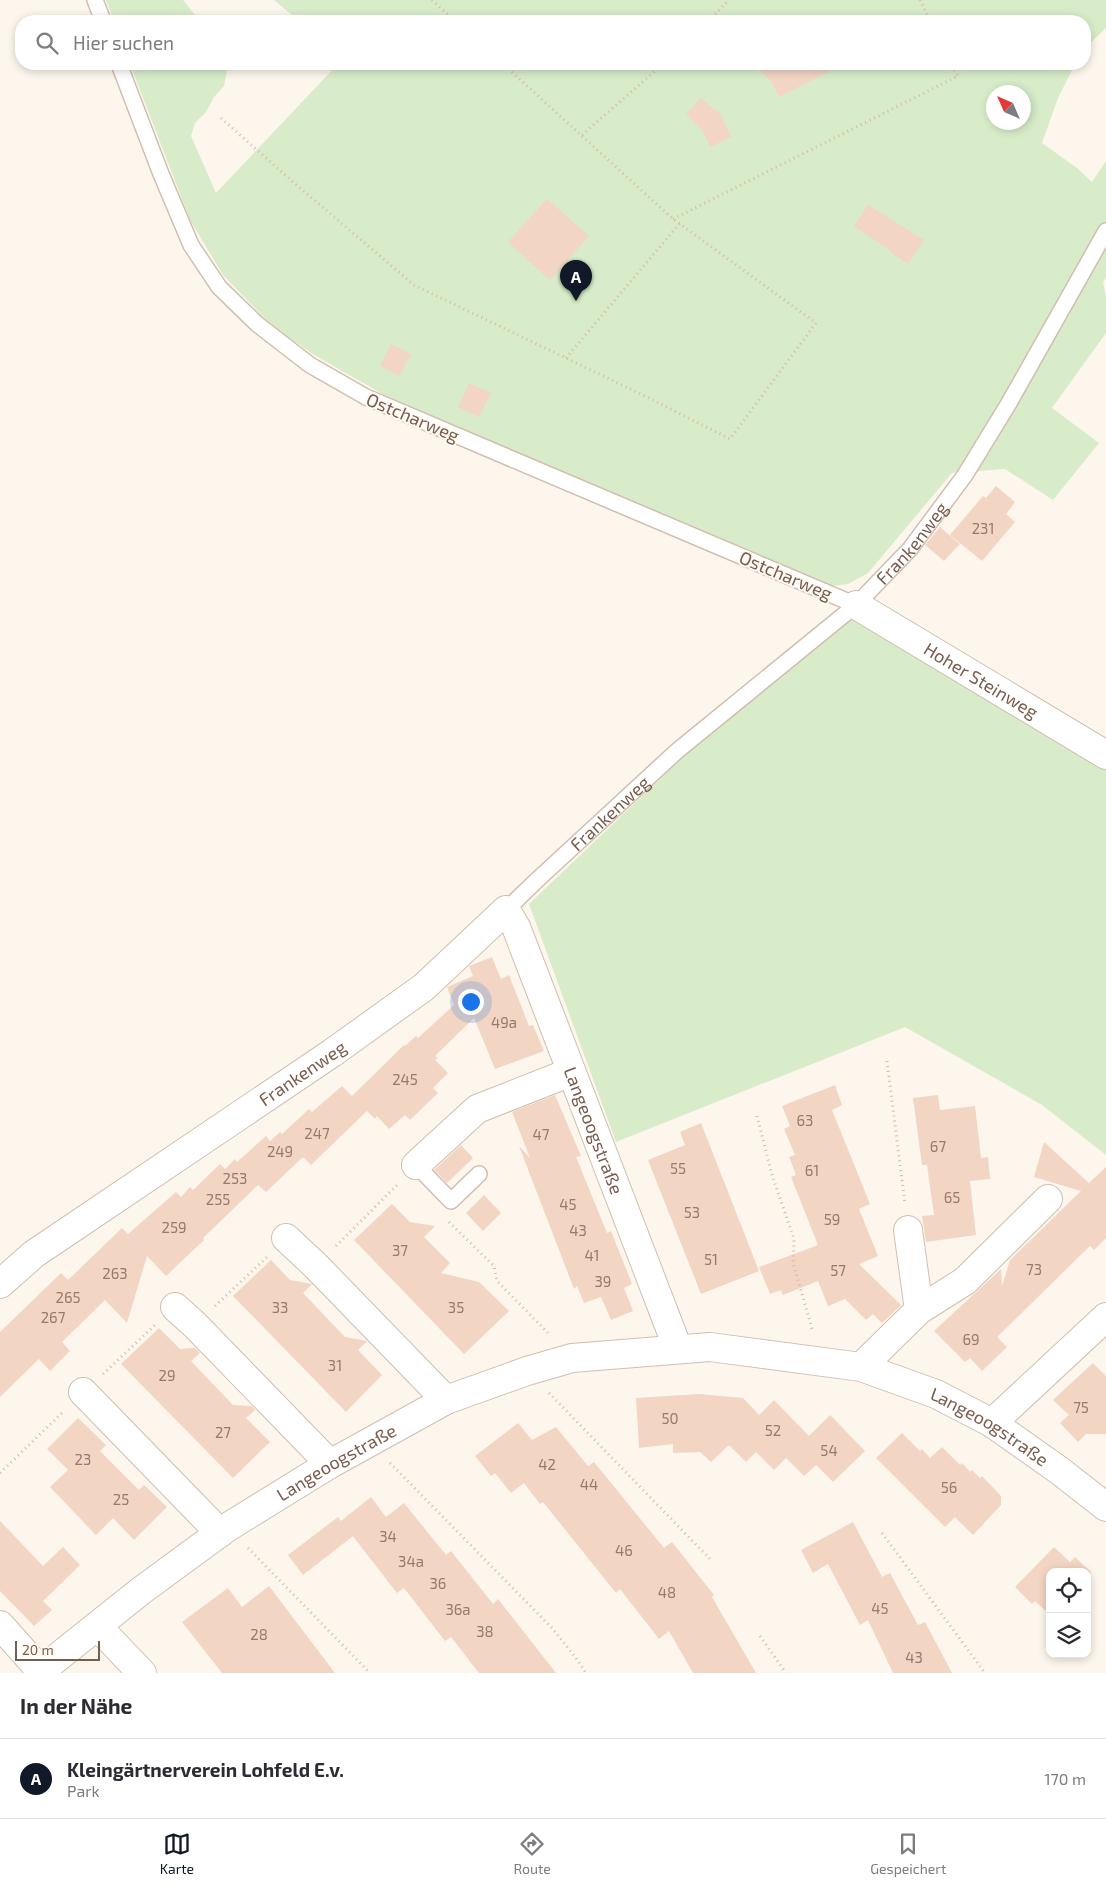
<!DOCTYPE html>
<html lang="de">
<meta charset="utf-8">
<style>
:root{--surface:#fff;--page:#f7f7f7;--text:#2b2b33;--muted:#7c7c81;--line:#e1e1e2;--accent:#111827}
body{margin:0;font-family:"Exo 2",sans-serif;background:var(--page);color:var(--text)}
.controls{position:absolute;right:15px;bottom:15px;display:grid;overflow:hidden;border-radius:10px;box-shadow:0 2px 8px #0003}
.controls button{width:45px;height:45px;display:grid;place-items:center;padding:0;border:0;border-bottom:1px solid var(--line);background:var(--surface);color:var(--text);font:25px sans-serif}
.compass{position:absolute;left:986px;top:85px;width:45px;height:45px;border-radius:50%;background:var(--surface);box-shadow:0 2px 8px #0003;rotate:315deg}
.scale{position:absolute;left:15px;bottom:12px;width:85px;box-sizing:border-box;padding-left:5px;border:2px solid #7a5c4d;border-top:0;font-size:14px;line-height:18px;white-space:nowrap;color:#7a5c4d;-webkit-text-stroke:4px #fffaf3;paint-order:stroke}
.you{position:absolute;left:470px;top:1001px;width:18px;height:18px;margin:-12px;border:4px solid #fff;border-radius:50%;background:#1a73e8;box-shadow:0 0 0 8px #1a73e833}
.badge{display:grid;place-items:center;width:32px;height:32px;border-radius:50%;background:var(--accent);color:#fff;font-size:16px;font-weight:700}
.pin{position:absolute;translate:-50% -41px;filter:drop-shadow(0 1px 2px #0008)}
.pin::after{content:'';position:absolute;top:26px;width:18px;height:15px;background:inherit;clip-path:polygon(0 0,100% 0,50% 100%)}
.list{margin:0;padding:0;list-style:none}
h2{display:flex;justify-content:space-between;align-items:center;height:65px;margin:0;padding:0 20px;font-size:21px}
h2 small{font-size:16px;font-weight:400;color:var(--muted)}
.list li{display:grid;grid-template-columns:32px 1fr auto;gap:15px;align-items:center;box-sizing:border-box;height:80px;padding:0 20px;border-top:1px solid var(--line)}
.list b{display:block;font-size:19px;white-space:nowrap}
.list p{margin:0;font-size:16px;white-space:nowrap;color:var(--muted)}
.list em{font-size:16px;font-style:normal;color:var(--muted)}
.icon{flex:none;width:28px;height:28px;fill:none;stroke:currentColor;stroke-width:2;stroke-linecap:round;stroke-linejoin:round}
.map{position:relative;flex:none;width:1106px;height:1673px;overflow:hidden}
.search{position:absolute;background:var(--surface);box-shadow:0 2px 8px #0003;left:15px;right:15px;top:15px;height:55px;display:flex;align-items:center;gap:12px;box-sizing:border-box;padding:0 18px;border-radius:20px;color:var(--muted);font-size:19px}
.sheet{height:145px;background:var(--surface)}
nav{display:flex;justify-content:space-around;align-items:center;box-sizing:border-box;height:70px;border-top:1px solid var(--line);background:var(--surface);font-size:14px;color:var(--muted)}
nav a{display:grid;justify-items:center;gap:2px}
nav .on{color:var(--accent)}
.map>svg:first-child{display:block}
</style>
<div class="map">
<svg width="1106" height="1673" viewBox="0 0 1106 1673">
<rect width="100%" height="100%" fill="#fdf6ec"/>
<g fill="#d8ecc9" fill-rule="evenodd">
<path d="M 106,0 L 183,0 L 200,21 L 114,21 Z"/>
<path d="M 274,0 L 1106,0 L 1106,28 L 1085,48 L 1085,21 L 299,21 Z"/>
<path d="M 130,64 L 226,64 L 227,71 L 224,86 L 214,97 L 206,112 L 195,123 L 191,136 L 216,193 L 338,64 L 1075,64 L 1058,98 L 1042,143 L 1077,168 L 1092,182 L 1106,161 L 1106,277 L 1103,282 L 1106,297 L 1106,333 L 1052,408 L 1099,443 L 1053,500 L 1005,469 L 952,473 L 868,573 L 848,584 L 831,586 L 499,449 L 386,396 L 316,356 L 274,328 L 223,275 L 190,220 ZM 994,92 L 1024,92 L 1024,122 L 994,122 Z"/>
<path d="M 867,608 L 1106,750 L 1106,1155 L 1042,1105 L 905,1027 L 616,1142 L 529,904 L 683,757 L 817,646 Z"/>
</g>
<g fill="#f3d5c3">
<path d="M 757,64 L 831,64 L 834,69 L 779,97 L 771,81 L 755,66 Z"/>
<path d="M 701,98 L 716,111 L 719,111 L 731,137 L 710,147 L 703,131 L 686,114 Z"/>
<path d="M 547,199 L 589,236 L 550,280 L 508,242 Z"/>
<path d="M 868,205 L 924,240 L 908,264 L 890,252 L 891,251 L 854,226 Z"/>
<path d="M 391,344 L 411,354 L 399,376 L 380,366 Z"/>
<path d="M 469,383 L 491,393 L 479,417 L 458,407 Z"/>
<path d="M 996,486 L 1015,502 L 1006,514 L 1015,522 L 982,561 L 950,535 L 983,496 L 986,498 Z"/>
<path d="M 940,527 L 960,544 L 944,561 L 925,545 Z"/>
<path d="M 492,957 L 501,979 L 509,975 L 529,1026 L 533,1025 L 544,1051 L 495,1069 L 474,1018 L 435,1056 L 438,1058 L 435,1060 L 448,1073 L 433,1088 L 438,1093 L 410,1120 L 405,1115 L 389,1129 L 377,1116 L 375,1119 L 367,1111 L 311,1165 L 303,1157 L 266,1192 L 258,1185 L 203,1238 L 204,1240 L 166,1276 L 147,1256 L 127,1323 L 105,1300 L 62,1342 L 70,1351 L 50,1371 L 39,1359 L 0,1397 L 0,1332 L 61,1273 L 68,1280 L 122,1228 L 128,1234 L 176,1192 L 181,1197 L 190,1187 L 193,1190 L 220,1164 L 225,1169 L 235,1159 L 237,1162 L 266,1136 L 270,1141 L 280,1132 L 282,1134 L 309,1109 L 312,1112 L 342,1086 L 352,1096 L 404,1045 L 405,1046 L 416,1036 L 418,1038 L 454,1005 L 447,987 L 473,976 L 469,966 Z"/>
<path d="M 835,1085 L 842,1105 L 832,1110 L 870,1204 L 859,1209 L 878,1256 L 859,1264 L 901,1305 L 882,1323 L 873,1314 L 866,1320 L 845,1299 L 828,1306 L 818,1281 L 783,1295 L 781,1290 L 770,1294 L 759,1267 L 818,1245 L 791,1177 L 796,1175 L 789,1157 L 795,1155 L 784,1129 L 790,1126 L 782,1106 Z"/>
<path d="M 555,1095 L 581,1156 L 576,1157 L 607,1233 L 611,1231 L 632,1284 L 624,1288 L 633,1311 L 611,1320 L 601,1297 L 584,1303 L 577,1286 L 574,1289 L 519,1146 L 530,1158 L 512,1112 Z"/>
<path d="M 938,1095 L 940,1110 L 975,1106 L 981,1158 L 988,1157 L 990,1179 L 970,1181 L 976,1235 L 926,1242 L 922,1216 L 934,1215 L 927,1165 L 922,1165 L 913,1098 Z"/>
<path d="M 701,1123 L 759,1271 L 701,1294 L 648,1160 L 685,1145 L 680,1132 Z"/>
<path d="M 1044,1142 L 1089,1183 L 1106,1167 L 1106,1238 L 1094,1250 L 1090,1246 L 997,1337 L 1007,1347 L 982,1371 L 970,1358 L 965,1362 L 934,1331 L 1001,1269 L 1002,1286 L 1010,1260 L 1081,1191 L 1034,1177 Z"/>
<path d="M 461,1145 L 473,1158 L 447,1183 L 434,1170 Z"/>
<path d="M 484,1195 L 501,1213 L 483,1231 L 466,1213 Z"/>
<path d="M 392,1204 L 410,1222 L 435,1226 L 424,1237 L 450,1263 L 441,1273 L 479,1282 L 509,1311 L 464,1354 L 354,1240 Z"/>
<path d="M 271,1260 L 290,1280 L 312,1284 L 303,1293 L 345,1337 L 367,1341 L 358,1350 L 382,1375 L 346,1412 L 233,1296 Z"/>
<path d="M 159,1328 L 180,1349 L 195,1348 L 200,1353 L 191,1361 L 233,1405 L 252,1406 L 255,1410 L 246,1418 L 270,1442 L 233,1478 L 121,1364 Z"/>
<path d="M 1093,1363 L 1106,1376 L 1106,1434 L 1086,1434 L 1078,1442 L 1060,1423 L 1069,1415 L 1053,1400 Z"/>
<path d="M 699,1394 L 743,1398 L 759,1415 L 774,1400 L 809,1436 L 830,1415 L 865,1451 L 833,1482 L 816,1465 L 804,1476 L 786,1458 L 774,1470 L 756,1452 L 746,1462 L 729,1445 L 711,1462 L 700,1452 L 673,1453 L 673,1444 L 639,1448 L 636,1398 Z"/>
<path d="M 78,1418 L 106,1445 L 100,1451 L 139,1490 L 144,1485 L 167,1507 L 134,1540 L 113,1518 L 96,1535 L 50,1487 L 68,1470 L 47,1449 Z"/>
<path d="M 518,1423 L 532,1440 L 556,1427 L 588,1466 L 594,1462 L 664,1548 L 672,1542 L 714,1595 L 712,1597 L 756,1673 L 693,1673 L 669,1631 L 659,1639 L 620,1589 L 616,1593 L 543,1502 L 540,1504 L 524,1483 L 511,1493 L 495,1473 L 491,1476 L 475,1456 Z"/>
<path d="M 902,1433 L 920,1451 L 922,1449 L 930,1458 L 942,1447 L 960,1465 L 962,1463 L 970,1472 L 972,1470 L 980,1478 L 982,1476 L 1001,1496 L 1001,1505 L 973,1535 L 955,1517 L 945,1527 L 876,1458 Z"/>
<path d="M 371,1497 L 386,1517 L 404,1503 L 446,1555 L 451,1551 L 493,1604 L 498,1599 L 556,1673 L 479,1673 L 451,1637 L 445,1641 L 404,1588 L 397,1593 L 348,1530 L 353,1536 L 303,1575 L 288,1555 L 338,1517 L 341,1521 Z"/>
<path d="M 0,1521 L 43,1566 L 63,1547 L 80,1565 L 43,1601 L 52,1610 L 34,1626 L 0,1591 Z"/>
<path d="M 853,1522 L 882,1577 L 890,1573 L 918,1625 L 925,1622 L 952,1673 L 893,1673 L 868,1620 L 860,1625 L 828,1564 L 813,1573 L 801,1550 Z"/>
<path d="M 1054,1547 L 1070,1562 L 1075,1557 L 1091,1572 L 1087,1575 L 1087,1572 L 1050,1572 L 1049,1614 L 1035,1601 L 1032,1604 L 1015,1587 Z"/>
<path d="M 269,1586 L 335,1673 L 222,1673 L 182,1622 L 228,1588 L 242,1607 Z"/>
</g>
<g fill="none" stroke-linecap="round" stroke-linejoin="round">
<defs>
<g id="service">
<path d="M 95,0 L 103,21"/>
<path d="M 119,64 L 161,174 L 191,245 L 219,287 L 257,324 L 310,365 L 366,397 L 856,605"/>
<path id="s1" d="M 506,910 L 536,881 L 677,751 L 856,605 L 910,549 L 965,475 L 1009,403 L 1106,231"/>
<path d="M 416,1165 L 451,1201 L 479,1174"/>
</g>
<g id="minor">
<path id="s2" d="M 856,605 L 1106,755"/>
<path d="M 416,1165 L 477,1109 L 571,1072"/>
<path d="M 908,1230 L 919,1310"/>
<path d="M 286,1238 L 315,1265 L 446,1400"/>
<path id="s3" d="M 0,1284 L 34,1254 L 332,1053 L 424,987 L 506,910 L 516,927 L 678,1349"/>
<path d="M 175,1307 L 195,1325 L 330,1464"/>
<path d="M 861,1367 L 919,1310 L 965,1281 L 1048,1199"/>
<path d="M 83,1392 L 220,1533"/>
<path d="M 992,1423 L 1106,1317"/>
<path d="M 0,1625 L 41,1671"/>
<path d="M 97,1626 L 142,1673"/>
<path id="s4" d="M 38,1673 L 142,1590 L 228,1527 L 330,1464 L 446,1400 L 527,1371 L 572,1358 L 710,1347 L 861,1367 L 936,1394 L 992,1423 L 1060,1471 L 1106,1507"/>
</g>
</defs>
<use href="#service" stroke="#d1beb0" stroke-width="18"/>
<use href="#minor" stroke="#d1beb0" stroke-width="30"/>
<g stroke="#d9b8a5" stroke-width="3" stroke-dasharray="1 4" stroke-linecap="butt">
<path d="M 432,0 L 455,21"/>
<path d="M 920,0 L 930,21"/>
<path d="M 708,21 L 729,0"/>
<path d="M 221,118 L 293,182 L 414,285 L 649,398 L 730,439 L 816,323 L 673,219 L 503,64"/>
<path d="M 582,135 L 663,64"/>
<path d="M 673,219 L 958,76 L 951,64"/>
<path d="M 566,358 L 680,223"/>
<path d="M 887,1061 L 905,1204"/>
<path d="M 757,1116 L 772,1175 L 794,1239 L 793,1263 L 813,1332"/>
<path d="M 449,1222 L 494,1266 L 497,1281 L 550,1335"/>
<path d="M 336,1246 L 397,1185"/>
<path d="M 215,1306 L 267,1257"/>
<path d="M 103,1374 L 155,1325"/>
<path d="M 549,1393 L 712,1561"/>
<path d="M 390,1463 L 552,1628 L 576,1658 L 586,1673"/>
<path d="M 0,1473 L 64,1411"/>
<path d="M 882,1533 L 985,1673"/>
<path d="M 248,1548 L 370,1673"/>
<path d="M 760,1636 L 786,1673"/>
</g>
<use href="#service" stroke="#fff" stroke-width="15"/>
<use href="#minor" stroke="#fff" stroke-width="28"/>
</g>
<g text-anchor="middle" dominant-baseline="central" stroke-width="4" stroke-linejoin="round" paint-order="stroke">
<g font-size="15" fill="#987a6a">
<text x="983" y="528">231</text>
<text x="504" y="1022">49a</text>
<text x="405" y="1079">245</text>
<text x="805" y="1120">63</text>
<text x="317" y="1133">247</text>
<text x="541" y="1134">47</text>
<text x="938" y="1146">67</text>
<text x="280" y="1151">249</text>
<text x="678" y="1168">55</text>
<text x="812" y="1170">61</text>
<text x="235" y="1178">253</text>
<text x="952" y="1197">65</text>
<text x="218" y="1199">255</text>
<text x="568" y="1204">45</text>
<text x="692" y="1212">53</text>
<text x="832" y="1219">59</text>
<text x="174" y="1227">259</text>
<text x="578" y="1230">43</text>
<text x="400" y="1250">37</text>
<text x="592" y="1255">41</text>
<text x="711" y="1259">51</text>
<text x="1034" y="1269">73</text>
<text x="838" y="1270">57</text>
<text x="115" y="1273">263</text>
<text x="603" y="1281">39</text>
<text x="68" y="1297">265</text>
<text x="280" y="1307">33</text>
<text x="456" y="1307">35</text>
<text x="53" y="1317">267</text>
<text x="971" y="1339">69</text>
<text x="335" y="1365">31</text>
<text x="167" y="1375">29</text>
<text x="1081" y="1407">75</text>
<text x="670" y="1418">50</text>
<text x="773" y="1430">52</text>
<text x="223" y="1432">27</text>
<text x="829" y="1450">54</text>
<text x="83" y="1459">23</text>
<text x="547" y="1464">42</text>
<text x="589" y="1484">44</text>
<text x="949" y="1487">56</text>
<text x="121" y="1499">25</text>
<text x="388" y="1536">34</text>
<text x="624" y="1550">46</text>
<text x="411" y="1561">34a</text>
<text x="438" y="1583">36</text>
<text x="667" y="1592">48</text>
<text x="880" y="1608">45</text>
<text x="458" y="1609">36a</text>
<text x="485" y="1631">38</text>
<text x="259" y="1634">28</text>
<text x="914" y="1657">43</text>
</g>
<g font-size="18" fill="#7a5c4d" stroke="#fffaf3">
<text transform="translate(413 417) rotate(23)">Ostcharweg</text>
<text stroke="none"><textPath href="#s1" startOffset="548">Frankenweg</textPath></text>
<text transform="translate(786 575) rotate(23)">Ostcharweg</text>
<text stroke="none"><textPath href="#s2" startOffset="146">Hoher Steinweg</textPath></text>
<text stroke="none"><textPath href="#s1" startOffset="142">Frankenweg</textPath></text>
<text stroke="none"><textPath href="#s3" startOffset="369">Frankenweg</textPath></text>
<text stroke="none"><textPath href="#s3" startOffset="868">Langeoogstraße</textPath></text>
<text stroke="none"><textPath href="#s4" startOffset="1058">Langeoogstraße</textPath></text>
<text stroke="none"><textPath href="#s4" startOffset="366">Langeoogstraße</textPath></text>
</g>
</g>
</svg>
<div class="controls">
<button><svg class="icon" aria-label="locate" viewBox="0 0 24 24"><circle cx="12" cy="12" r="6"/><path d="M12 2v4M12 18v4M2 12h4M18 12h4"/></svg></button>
<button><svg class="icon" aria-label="layers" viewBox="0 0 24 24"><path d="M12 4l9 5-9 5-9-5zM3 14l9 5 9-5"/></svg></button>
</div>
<svg class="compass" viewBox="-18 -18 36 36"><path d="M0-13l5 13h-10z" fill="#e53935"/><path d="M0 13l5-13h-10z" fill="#7c7c81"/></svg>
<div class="scale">20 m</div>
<div class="you"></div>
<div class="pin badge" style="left:576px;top:301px">A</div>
<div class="search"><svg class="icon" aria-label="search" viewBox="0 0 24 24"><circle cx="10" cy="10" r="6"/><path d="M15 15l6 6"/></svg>Hier suchen</div>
</div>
<section class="sheet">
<h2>In der Nähe<small></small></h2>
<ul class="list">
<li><span class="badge">A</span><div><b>Kleingärtnerverein Lohfeld E.v.</b><p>Park</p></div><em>170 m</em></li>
</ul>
</section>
<nav>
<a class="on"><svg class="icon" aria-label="map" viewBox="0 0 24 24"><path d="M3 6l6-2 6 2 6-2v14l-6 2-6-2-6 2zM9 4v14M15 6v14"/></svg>Karte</a>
<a><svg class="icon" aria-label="directions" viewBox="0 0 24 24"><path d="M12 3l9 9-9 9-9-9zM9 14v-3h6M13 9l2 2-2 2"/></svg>Route</a>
<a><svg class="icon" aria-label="saved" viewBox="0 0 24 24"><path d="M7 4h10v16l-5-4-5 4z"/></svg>Gespeichert</a>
</nav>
